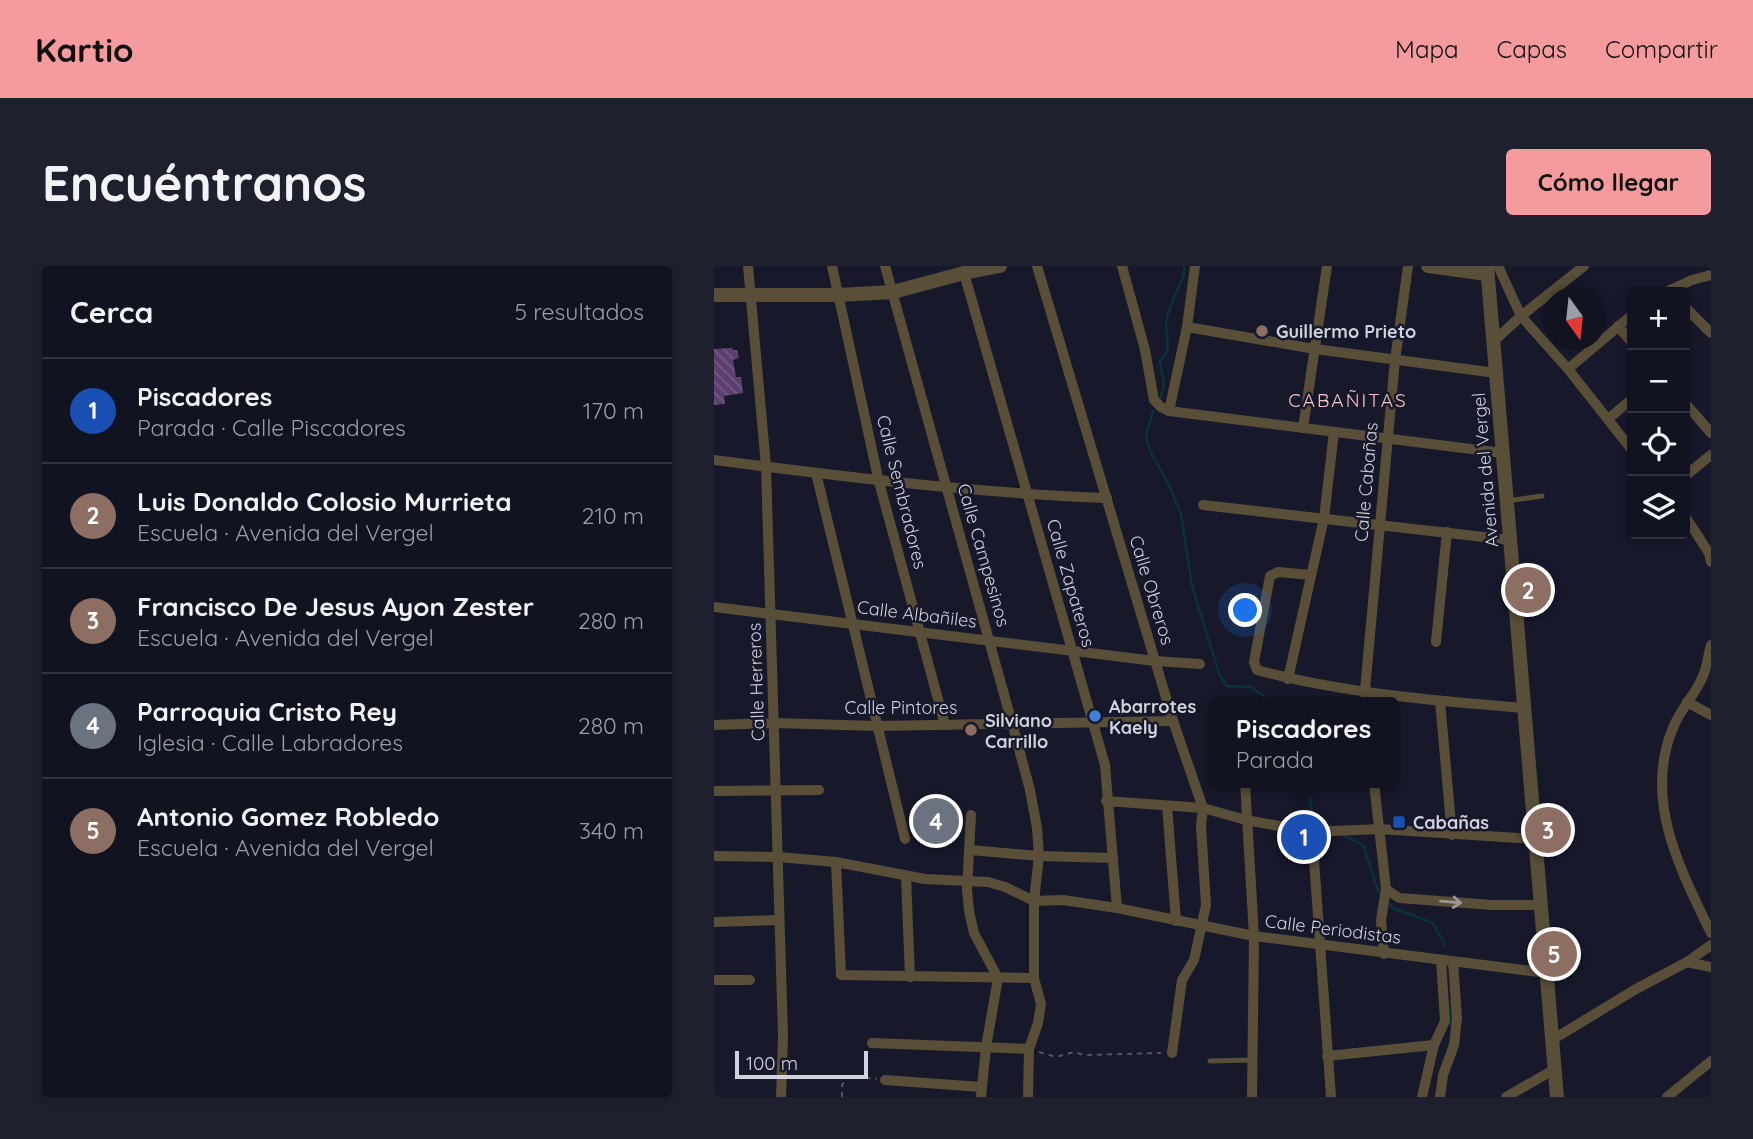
<!DOCTYPE html>
<html lang="es">
<meta charset="utf-8">
<style>
:root{--surface:#111320;--page:#1e202d;--text:#f1f3f6;--muted:#9c9ea5;--line:#30323e;--accent:#f59b9e}
body{margin:0;font-family:Quicksand,sans-serif;background:var(--page);color:var(--text)}
.controls{position:absolute;right:21px;top:21px;display:grid;overflow:hidden;border-radius:7px;box-shadow:0 4px 10px #0003}
.controls button{width:63px;height:63px;display:grid;place-items:center;padding:0;border:0;border-bottom:2px solid var(--line);background:var(--surface);color:var(--text);font:35px sans-serif}
.compass{position:absolute;left:829px;top:21px;width:63px;height:63px;border-radius:50%;background:var(--surface);box-shadow:0 4px 10px #0003;rotate:165deg}
.scale{position:absolute;left:21px;bottom:18px;width:133px;box-sizing:border-box;padding-left:7px;border:4px solid #d0d2df;border-top:0;font-size:19px;line-height:24px;white-space:nowrap;color:#d0d2df;-webkit-text-stroke:5px #17192b;paint-order:stroke}
.you{position:absolute;left:532px;top:345px;width:24px;height:24px;margin:-18px;border:5px solid #fff;border-radius:50%;background:#1a73e8;box-shadow:0 0 0 10px #1a73e833}
.badge{display:grid;place-items:center;width:46px;height:46px;border-radius:50%;background:var(--accent);color:#fff;font-size:23px;font-weight:700}
.pin{position:absolute;translate:-50% -50%;border:4px solid #fff;box-shadow:0 2px 7px #0006}
.popup{position:absolute;left:495px;top:431px;width:189px;height:91px;box-sizing:border-box;display:grid;place-content:center;border-radius:7px;background:var(--surface);filter:drop-shadow(0 2px 5px #0005);font-size:23px;white-space:nowrap;color:var(--muted)}
.popup b{font-size:26px;color:var(--text)}
.popup::after{content:'';position:absolute;left:50%;top:100%;margin-left:-14px;border:14px solid transparent;border-top-color:var(--surface)}
.list{margin:0;padding:0;list-style:none}
h2{display:flex;justify-content:space-between;align-items:center;height:91px;margin:0;padding:0 28px;font-size:30px}
h2 small{font-size:23px;font-weight:400;color:var(--muted)}
.list li{display:grid;grid-template-columns:46px 1fr auto;gap:21px;align-items:center;box-sizing:border-box;height:105px;padding:0 28px;border-top:2px solid var(--line)}
.list b{display:block;font-size:26px;white-space:nowrap}
.list p{margin:0;font-size:23px;white-space:nowrap;color:var(--muted)}
.list em{font-size:23px;font-style:normal;color:var(--muted)}
.icon{flex:none;width:38px;height:38px;fill:none;stroke:currentColor;stroke-width:2;stroke-linecap:round;stroke-linejoin:round}
.map{position:relative;flex:none;width:997px;height:831px;overflow:hidden;border-radius:7px}
header{display:flex;align-items:center;gap:42px;box-sizing:border-box;height:98px;padding:0 35px;background:var(--accent);color:#111}
header strong{font-size:33px}
nav{display:flex;gap:38px;margin-inline-start:auto;font-size:24px}
.intro{display:flex;align-items:center;justify-content:space-between;box-sizing:border-box;height:168px;padding:0 42px}
h1{margin:0;font-size:49px}
.button{padding:18px 32px;border-radius:7px;background:var(--accent);color:#111;font-size:24px;font-weight:700}
main{display:flex;gap:42px;padding:0 42px}
aside{flex:1;background:var(--surface);border-radius:7px;box-shadow:0 4px 10px #0003}
.map>svg:first-child{display:block}
</style>
<header>
<strong>Kartio</strong>
<nav><a>Mapa</a><a>Capas</a><a>Compartir</a></nav>
</header>
<div class="intro"><h1>Encuéntranos</h1><a class="button">Cómo llegar</a></div>
<main>
<aside>
<h2>Cerca<small>5 resultados</small></h2>
<ul class="list">
<li><span class="badge" style="background:#1a4fb4">1</span><div><b>Piscadores</b><p>Parada · Calle Piscadores</p></div><em>170 m</em></li>
<li><span class="badge" style="background:#8d6e63">2</span><div><b>Luis Donaldo Colosio Murrieta</b><p>Escuela · Avenida del Vergel</p></div><em>210 m</em></li>
<li><span class="badge" style="background:#8d6e63">3</span><div><b>Francisco De Jesus Ayon Zester</b><p>Escuela · Avenida del Vergel</p></div><em>280 m</em></li>
<li><span class="badge" style="background:#6b7280">4</span><div><b>Parroquia Cristo Rey</b><p>Iglesia · Calle Labradores</p></div><em>280 m</em></li>
<li><span class="badge" style="background:#8d6e63">5</span><div><b>Antonio Gomez Robledo</b><p>Escuela · Avenida del Vergel</p></div><em>340 m</em></li>
</ul>
</aside>
<div class="map">
<svg width="997" height="831" viewBox="0 0 997 831">
<defs>
<pattern id="building-back-hatch" width="6" height="6" patternUnits="userSpaceOnUse" patternTransform="scale(1.75)"><rect width="6" height="6" fill="#5b3f6e"/><path d="M-1 5l2 2M0 0l6 6M5-1l2 2" fill="none" stroke="#725a82"/></pattern>
</defs>
<rect width="100%" height="100%" fill="#17192b"/>
<g fill="none" stroke-linecap="round" stroke-linejoin="round">
<g stroke="#09323f" stroke-width="2.5">
<path d="M 447,131 L 450,118 L 446,95 C 460,82 451,73 452,58 C 454,41 464,24 470,9 L 470,0"/>
<path d="M 439,145 L 432,171 L 437,187 L 453,215 L 467,248 L 478,320 L 506,410 L 513,420 L 537,421 L 558,436"/>
<path d="M 593,517 L 600,557"/>
<path d="M 631,570 L 649,579 L 665,627"/>
<path d="M 675,637 L 679,642 L 719,657 L 731,679"/>
<path d="M 737,735 L 737,760"/>
</g>
</g>
<g fill="url(#building-back-hatch)">
<path d="M 18,82 L 19,84 L 23,84 L 25,92 L 19,94 L 22,111 L 27,111 L 29,127 L 10,130 L 11,138 L 0,139 L 0,83 Z"/>
<path d="M 213,532 L 231,533 L 243,539 L 229,570 L 214,570 L 200,539 Z"/>
</g>
<g fill="none" stroke-linecap="round" stroke-linejoin="round">
<g stroke="#525465" stroke-width="2" stroke-dasharray="5 5" stroke-linecap="butt">
<path d="M 325,786 L 342,791 L 360,786 L 370,789 L 447,787"/>
<path d="M 128,831 L 128,819 L 135,810 L 163,813"/>
</g>
<g stroke="#594e38" stroke-width="5">
<path d="M 793,235 L 828,230"/>
<path d="M 831,685 L 855,681"/>
<path d="M 496,795 L 538,794"/>
</g>
<g stroke="#594e38" stroke-width="10">
<path d="M 34,0 L 52,200 L 69,770 L 67,831"/>
<path d="M 118,0 L 165,216 L 231,459"/>
<path d="M 171,0 L 298,457 L 316,524 L 323,562 L 325,590 L 320,635 L 320,712 L 327,738 L 324,757 L 315,783 L 314,831"/>
<path d="M 323,0 L 459,455 L 489,542 L 487,560 L 492,639 L 480,694 L 468,714 L 458,787"/>
<path d="M 408,0 L 431,84 L 440,134 L 447,141 L 455,145 L 789,187"/>
<path d="M 784,0 L 807,50 L 854,103 L 918,184"/>
<path d="M 250,7 L 391,499 L 403,642"/>
<path d="M 952,26 L 978,14 L 997,9"/>
<path d="M 971,41 L 997,67"/>
<path d="M 904,60 L 918,77"/>
<path d="M 473,61 L 601,83 L 782,107"/>
<path d="M 779,76 L 807,50 L 870,0"/>
<path d="M 854,103 L 918,49"/>
<path d="M 971,137 L 997,167"/>
<path d="M 455,145 L 473,61 L 481,0"/>
<path d="M 894,153 L 918,133"/>
<path d="M 589,162 L 613,0"/>
<path d="M 0,194 C 131,211 261,227 393,232"/>
<path d="M 102,207 L 191,573"/>
<path d="M 971,210 L 997,189"/>
<path d="M 489,239 L 796,274"/>
<path d="M 971,250 L 995,287 L 997,296"/>
<path d="M 597,309 L 564,306 L 556,310 L 540,396 L 543,404 C 628,427 722,435 810,442"/>
<path d="M 0,341 L 441,395 L 486,398"/>
<path d="M 722,376 L 733,266"/>
<path d="M 997,379 C 994,389 993,401 989,410 C 982,428 966,443 959,462 C 929,533 966,603 997,667"/>
<path d="M 574,413 L 610,252 L 620,166"/>
<path d="M 726,435 L 738,569"/>
<path d="M 652,436 L 651,424 L 681,94 L 694,0"/>
<path d="M 973,436 L 997,449"/>
<path d="M 0,459 L 61,457 L 163,460 L 459,455"/>
<path d="M 531,517 L 540,670 L 538,831"/>
<path d="M 660,517 L 672,623 L 667,654 L 670,688"/>
<path d="M 0,525 L 105,524"/>
<path d="M 392,535 L 489,542 L 532,554 L 598,566 L 665,563 L 821,573"/>
<path d="M 453,540 L 462,655"/>
<path d="M 257,549 L 253,623 L 255,645 L 260,667 L 284,712 L 272,781 L 267,831"/>
<path d="M 598,566 L 617,831"/>
<path d="M 256,584 L 325,590 L 399,592"/>
<path d="M 0,590 L 64,591 L 122,596 L 211,613 L 274,616 L 291,621 L 320,635 L 349,634 L 403,642 L 540,670 L 833,707"/>
<path d="M 122,596 L 127,709 L 320,712"/>
<path d="M 192,610 L 196,711"/>
<path d="M 672,623 L 685,632 L 778,639 L 827,639"/>
<path d="M 0,656 L 65,654"/>
<path d="M 973,696 L 997,701"/>
<path d="M 0,714 L 36,714"/>
<path d="M 838,774 L 922,723 L 973,696 L 997,679"/>
<path d="M 158,777 L 315,783"/>
<path d="M 613,790 L 720,779"/>
<path d="M 171,814 L 267,821"/>
<path d="M 708,831 L 720,779 L 731,755 L 727,694"/>
<path d="M 726,831 L 729,809 L 740,779 L 743,752 L 739,696"/>
<path d="M 792,831 L 841,803"/>
<path d="M 953,831 L 997,795"/>
</g>
<g stroke="#594e38" stroke-width="14">
<path d="M 714,0 L 773,8"/>
<path d="M 773,0 L 843,831"/>
<path d="M 0,29 L 124,29 L 179,26 L 250,7 L 286,0"/>
</g>
</g>
<defs><path id="oneway-shaft" d="M-6 0H5M1.5-3L5.5 0L1.5 3" fill="none" stroke-width="1.6" stroke-linecap="round" stroke-linejoin="round" transform="scale(1.75)"/></defs>
<use stroke="#9a9794" href="#oneway-shaft" transform="translate(737 636) rotate(5)"/>
<g fill="#8d6e63" stroke="#17192b" stroke-width="2.5">
<circle cx="548" cy="65" r="7"/>
<circle cx="257" cy="464" r="7"/>
</g>
<circle fill="#3f7fe0" stroke="#17192b" stroke-width="2.5" cx="381" cy="450" r="7"/>
<rect fill="#1a4fb4" stroke="#17192b" stroke-width="2.5" x="678" y="549" width="14" height="14" rx="3.5"/>
<g text-anchor="middle" dominant-baseline="central" stroke-width="5" stroke-linejoin="round" paint-order="stroke">
<g font-size="18" font-weight="bold" fill="#d0d2df" stroke="#17192b" text-anchor="start">
<text x="562" y="65">Guillermo Prieto</text>
<text x="395" y="440">Abarrotes<tspan x="395" dy="21">Kaely</tspan></text>
<text x="271" y="454">Silviano<tspan x="271" dy="21">Carrillo</tspan></text>
<text x="699" y="556">Cabañas</text>
</g>
<g font-size="18" fill="#d0d2df" stroke="#17192b">
<text transform="translate(771 204) rotate(-95)">Avenida del Vergel</text>
<text transform="translate(652 216) rotate(-85)">Calle Cabañas</text>
<text transform="translate(188 226) rotate(76)">Calle Sembradores</text>
<text transform="translate(270 289) rotate(74)">Calle Campesinos</text>
<text transform="translate(357 317) rotate(74)">Calle Zapateros</text>
<text transform="translate(438 324) rotate(73)">Calle Obreros</text>
<text transform="translate(203 348) rotate(7)">Calle Albañiles</text>
<text transform="translate(42 416) rotate(-92)">Calle Herreros</text>
<text x="187" y="441">Calle Pintores</text>
<text transform="translate(619 663) rotate(7)">Calle Periodistas</text>
</g>
<g font-size="19" letter-spacing="2" fill="#f7c2c3" stroke="#17192b">
<text x="634" y="134">CABAÑITAS</text>
</g>
</g>
</svg>
<div class="controls">
<button>+</button>
<button>−</button>
<button><svg class="icon" aria-label="locate" viewBox="0 0 24 24"><circle cx="12" cy="12" r="6"/><path d="M12 2v4M12 18v4M2 12h4M18 12h4"/></svg></button>
<button><svg class="icon" aria-label="layers" viewBox="0 0 24 24"><path d="M12 4l9 5-9 5-9-5zM3 14l9 5 9-5"/></svg></button>
</div>
<svg class="compass" viewBox="-18 -18 36 36"><path d="M0-13l5 13h-10z" fill="#e53935"/><path d="M0 13l5-13h-10z" fill="#9c9ea5"/></svg>
<div class="scale">100 m</div>
<div class="you"></div>
<div class="pin badge" style="left:590px;top:571px;background:#1a4fb4">1</div>
<div class="popup"><b>Piscadores</b>Parada</div>
<div class="pin badge" style="left:814px;top:324px;background:#8d6e63">2</div>
<div class="pin badge" style="left:834px;top:564px;background:#8d6e63">3</div>
<div class="pin badge" style="left:222px;top:555px;background:#6b7280">4</div>
<div class="pin badge" style="left:840px;top:688px;background:#8d6e63">5</div>
</div>
</main>
